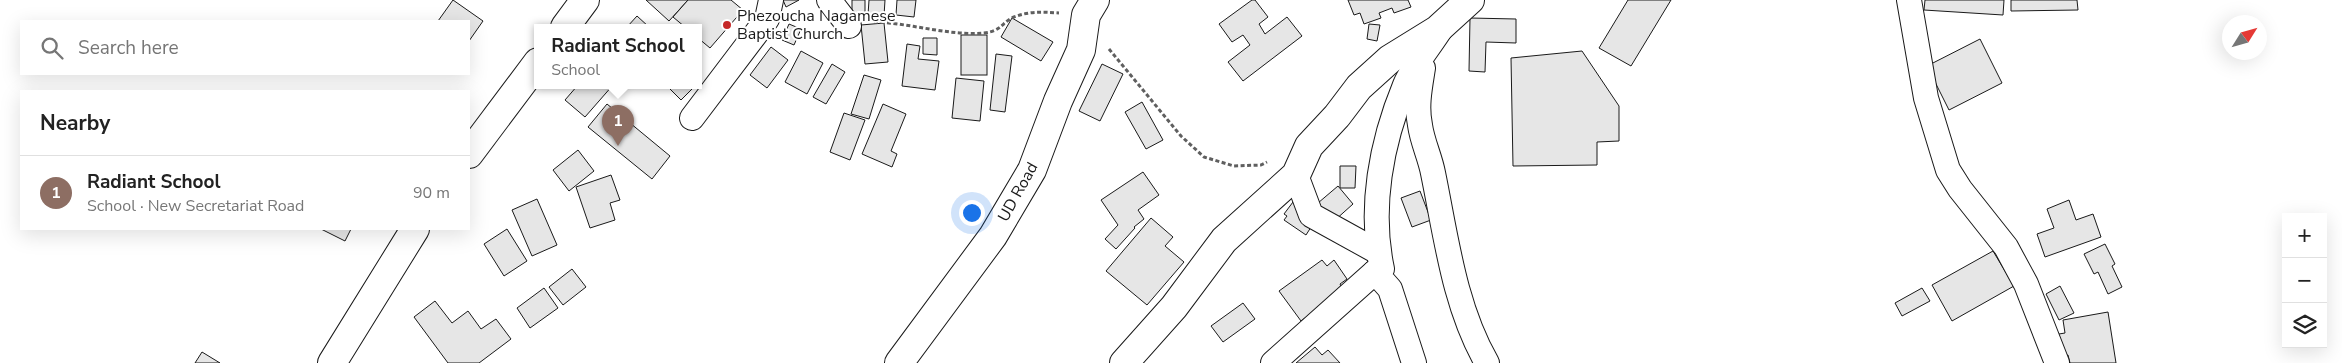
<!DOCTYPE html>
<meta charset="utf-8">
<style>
:root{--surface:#fff;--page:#f6f6f6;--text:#222;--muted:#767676;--line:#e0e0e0;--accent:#b45309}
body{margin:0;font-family:"Nunito Sans",sans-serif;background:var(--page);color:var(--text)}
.controls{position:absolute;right:15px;bottom:15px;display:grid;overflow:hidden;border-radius:0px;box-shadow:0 5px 20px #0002}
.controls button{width:45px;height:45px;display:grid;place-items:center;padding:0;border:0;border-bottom:1px solid var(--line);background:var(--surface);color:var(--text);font:25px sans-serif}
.compass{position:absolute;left:2222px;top:15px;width:45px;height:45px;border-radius:50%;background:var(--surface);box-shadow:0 5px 20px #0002;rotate:53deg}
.you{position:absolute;left:971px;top:212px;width:18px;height:18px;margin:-12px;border:4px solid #fff;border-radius:50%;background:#1a73e8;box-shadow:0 0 0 8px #1a73e833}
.badge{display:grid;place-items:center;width:32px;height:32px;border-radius:50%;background:var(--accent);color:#fff;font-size:16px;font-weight:700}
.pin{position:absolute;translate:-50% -41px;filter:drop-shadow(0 1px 2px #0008)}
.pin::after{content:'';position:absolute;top:26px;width:18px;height:15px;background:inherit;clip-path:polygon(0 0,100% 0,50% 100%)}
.popup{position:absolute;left:534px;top:24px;width:168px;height:65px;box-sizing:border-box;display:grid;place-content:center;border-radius:0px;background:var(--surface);filter:drop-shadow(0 1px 4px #0005);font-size:16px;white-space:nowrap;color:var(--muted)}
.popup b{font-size:19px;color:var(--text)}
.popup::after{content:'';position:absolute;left:50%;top:100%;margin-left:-10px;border:10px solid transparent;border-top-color:var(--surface)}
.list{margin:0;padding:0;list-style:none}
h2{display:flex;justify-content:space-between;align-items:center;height:65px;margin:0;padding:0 20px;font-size:21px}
h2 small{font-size:16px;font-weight:400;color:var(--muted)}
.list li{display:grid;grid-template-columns:32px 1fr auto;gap:15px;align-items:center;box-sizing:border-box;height:75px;padding:0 20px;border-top:1px solid var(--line)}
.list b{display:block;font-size:19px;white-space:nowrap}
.list p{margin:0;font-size:16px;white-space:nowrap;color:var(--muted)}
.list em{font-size:16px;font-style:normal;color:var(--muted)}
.icon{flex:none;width:28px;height:28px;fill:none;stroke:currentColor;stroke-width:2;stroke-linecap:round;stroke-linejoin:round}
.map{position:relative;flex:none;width:2342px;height:363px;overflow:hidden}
.search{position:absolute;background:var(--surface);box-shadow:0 5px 20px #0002;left:20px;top:20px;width:450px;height:55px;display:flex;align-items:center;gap:12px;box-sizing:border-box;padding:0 18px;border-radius:0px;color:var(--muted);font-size:19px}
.panel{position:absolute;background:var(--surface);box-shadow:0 5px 20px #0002;left:20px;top:90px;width:450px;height:140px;border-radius:0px}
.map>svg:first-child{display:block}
</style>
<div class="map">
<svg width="2342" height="363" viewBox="0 0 2342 363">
<rect width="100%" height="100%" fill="#fff"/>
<g fill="#e6e6e6" stroke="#1a1a1a">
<path d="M 453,0 L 483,21 L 469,41 L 469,21 L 438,21 Z"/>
<path d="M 646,0 L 688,0 L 669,21 Z"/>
<path d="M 688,0 L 731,0 L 743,10 L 710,48 L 698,38 L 698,27 L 685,27 L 673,17 Z"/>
<path d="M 783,0 L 799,0 L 786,7 Z"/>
<rect x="852" y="0" width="13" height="16"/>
<path d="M 869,0 L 885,0 L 884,16 L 868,15 Z"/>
<path d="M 897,0 L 916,0 L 914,17 L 896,15 Z"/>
<path d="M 1252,0 L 1255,0 L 1268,17 L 1259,24 L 1265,34 L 1287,17 L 1302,36 L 1243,81 L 1228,62 L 1250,45 L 1243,35 L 1232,42 L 1219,24 Z"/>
<path d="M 1348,0 L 1408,0 L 1411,7 L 1394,13 L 1392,8 L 1379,13 L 1381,18 L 1364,24 L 1360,13 L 1354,15 Z"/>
<path d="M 1628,0 L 1671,0 L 1631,66 L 1599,48 Z"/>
<path d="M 1925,0 L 2004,0 L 2003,15 L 1924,10 Z"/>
<path d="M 2011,0 L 2077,0 L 2078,10 L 2011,11 Z"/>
<path d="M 637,16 L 649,27 L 627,27 Z"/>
<path d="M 1012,18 L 1053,42 L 1041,61 L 1001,37 Z"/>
<path d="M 1470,18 L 1516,19 L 1516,43 L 1486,42 L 1485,72 L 1469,71 Z"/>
<path d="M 884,23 L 888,62 L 865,64 L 861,25 Z"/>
<path d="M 789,24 L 801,29 L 794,45 L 782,40 Z"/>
<path d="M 1369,24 L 1380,25 L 1377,41 L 1367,39 Z"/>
<rect x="961" y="35" width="26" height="40"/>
<path d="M 923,38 L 937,38 L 937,55 L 923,54 Z"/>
<path d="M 1980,39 L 2002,83 L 1949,110 L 1927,66 Z"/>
<path d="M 907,44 L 920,46 L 918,59 L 939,61 L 935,90 L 902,86 Z"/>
<path d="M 771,47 L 788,60 L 767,88 L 750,75 Z"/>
<path d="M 801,51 L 823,63 L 807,94 L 785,82 Z"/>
<path d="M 1582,51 L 1619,106 L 1619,141 L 1597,142 L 1597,165 L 1513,166 L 1511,58 Z"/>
<path d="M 996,54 L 1012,56 L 1005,112 L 990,110 Z"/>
<path d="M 832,64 L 845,72 L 826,104 L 813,97 Z"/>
<path d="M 1102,64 L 1123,74 L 1100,121 L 1079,111 Z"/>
<path d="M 864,75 L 881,80 L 869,119 L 851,114 Z"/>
<path d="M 956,78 L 984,81 L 980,121 L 952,118 Z"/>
<path d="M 578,85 L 613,85 L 585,117 L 565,100 Z"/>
<path d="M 666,85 L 696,85 L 681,100 Z"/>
<path d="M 1142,102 L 1163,140 L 1146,149 L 1125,112 Z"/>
<path d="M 607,104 L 670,156 L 652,179 L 588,127 Z"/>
<path d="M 883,104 L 906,114 L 891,151 L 897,154 L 892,167 L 862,154 Z"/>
<path d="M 844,113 L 865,120 L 850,160 L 830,152 Z"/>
<path d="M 578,150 L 594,171 L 569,191 L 553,170 Z"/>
<path d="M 1340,166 L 1356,166 L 1355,188 L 1340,188 Z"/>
<path d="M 1143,172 L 1159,195 L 1138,210 L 1144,219 L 1134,227 L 1135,228 L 1116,249 L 1105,239 L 1118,225 L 1101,200 Z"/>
<path d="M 611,175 L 620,200 L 610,203 L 615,220 L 590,228 L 576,187 Z"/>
<path d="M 1338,186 L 1353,204 L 1334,221 L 1318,203 Z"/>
<path d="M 1420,191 L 1431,220 L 1412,227 L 1401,198 Z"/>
<path d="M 537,199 L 557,245 L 532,256 L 512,210 Z"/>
<path d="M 2069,200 L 2076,220 L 2093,214 L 2101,237 L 2045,257 L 2037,234 L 2054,228 L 2047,209 Z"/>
<path d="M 1293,202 L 1318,216 L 1306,235 L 1284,220 L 1287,216 L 1284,214 Z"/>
<path d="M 1151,218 L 1173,237 L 1165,246 L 1184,262 L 1147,305 L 1106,271 Z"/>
<path d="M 321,229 L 351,229 L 345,241 Z"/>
<path d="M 507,229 L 527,261 L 504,276 L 484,244 Z"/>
<path d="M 2105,244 L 2115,264 L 2112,266 L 2122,287 L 2108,294 L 2098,272 L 2094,274 L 2084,254 Z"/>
<path d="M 1993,251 L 2014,286 L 1952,321 L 1932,285 Z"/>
<path d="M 1322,260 L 1327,266 L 1334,260 L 1347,279 L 1340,284 L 1343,290 L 1301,321 L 1279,291 Z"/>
<path d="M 572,269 L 586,287 L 563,305 L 549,287 Z"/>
<path d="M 2060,286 L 2074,313 L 2059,320 L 2046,294 Z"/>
<path d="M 544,288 L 558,308 L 530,328 L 517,308 Z"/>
<path d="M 1922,288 L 1930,301 L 1902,316 L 1895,303 Z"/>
<path d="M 435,301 L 452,323 L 468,311 L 481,329 L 496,319 L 511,339 L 479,363 L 448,363 L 414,317 Z"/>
<path d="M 1243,303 L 1255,319 L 1223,342 L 1211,326 Z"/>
<path d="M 2108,312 L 2116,363 L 2070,363 L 2068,355 L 2057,357 L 2053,335 L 2065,333 L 2063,320 Z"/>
<path d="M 1315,347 L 1322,355 L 1328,350 L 1340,363 L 1296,363 Z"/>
<path d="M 202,352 L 220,363 L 195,363 Z"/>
</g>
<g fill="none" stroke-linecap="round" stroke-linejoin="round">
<defs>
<g id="street">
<path d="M 829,0 L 849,26"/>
<path d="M 1909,0 L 1926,98 L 1948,170 L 1960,189 L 2006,247 L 2026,284 L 2057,363"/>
<path d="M 1423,68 C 1420,87 1416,106 1420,125 C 1422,141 1430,157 1433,173 C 1446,236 1454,306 1487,363"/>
<path d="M 692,118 L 767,19 L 771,0"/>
<path d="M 1296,175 L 1311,215 L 1378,252"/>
<path d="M 1273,363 L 1375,272"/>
<path d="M 1414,363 L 1390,289 L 1375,272 L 1382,269 C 1369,208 1381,143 1405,85 C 1413,66 1431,45 1442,27"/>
</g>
<g id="secondary">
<path d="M 899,363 L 993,236 L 1032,170 L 1058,101 L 1081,50 L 1086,15 L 1095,0"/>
<path d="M 1124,363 L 1174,307 L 1224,240 L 1296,175 L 1309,146 L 1337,116 L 1359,87 L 1390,59 L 1437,30 L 1470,0"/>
</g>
<g id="primary">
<path d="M 565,27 L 585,0"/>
<path d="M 469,154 L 538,62"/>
<path d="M 332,363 L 415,229"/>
</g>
</defs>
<use href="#street" stroke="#1a1a1a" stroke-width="26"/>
<use href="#secondary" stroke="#1a1a1a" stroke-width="30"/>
<use href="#primary" stroke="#1a1a1a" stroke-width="30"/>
<g stroke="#5f5f5f" stroke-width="3" stroke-dasharray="4 2.5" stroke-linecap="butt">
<path d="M 874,22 C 911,23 948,36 984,33 C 1002,31 1002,22 1014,17 C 1029,11 1043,12 1059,13"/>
<path d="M 1109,49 L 1181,136 L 1204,157 L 1234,166 L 1261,165 L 1267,162"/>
</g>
<use href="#street" stroke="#fff" stroke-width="24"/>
<use href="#secondary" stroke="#fff" stroke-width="28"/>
<use href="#primary" stroke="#fff" stroke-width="28"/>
</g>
<circle fill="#c62828" stroke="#fff" stroke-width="2" cx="727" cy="25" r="5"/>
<g text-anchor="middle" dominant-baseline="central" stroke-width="4" stroke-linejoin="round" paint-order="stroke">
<g font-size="16" fill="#1a1a1a" stroke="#fff" text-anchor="start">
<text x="737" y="16">Phezoucha Nagamese<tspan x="737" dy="18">Baptist Church</tspan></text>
</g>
<g font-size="16" fill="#1a1a1a" stroke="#fff">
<text transform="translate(1018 192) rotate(-61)">UD Road</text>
</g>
</g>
</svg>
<div class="controls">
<button>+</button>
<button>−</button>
<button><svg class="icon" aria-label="layers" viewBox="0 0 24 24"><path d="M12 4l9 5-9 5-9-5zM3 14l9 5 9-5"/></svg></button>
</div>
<svg class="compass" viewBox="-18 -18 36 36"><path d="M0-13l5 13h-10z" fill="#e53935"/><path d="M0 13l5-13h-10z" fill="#767676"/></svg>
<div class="you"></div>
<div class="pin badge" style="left:618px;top:146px;background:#8d6e63">1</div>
<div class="popup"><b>Radiant School</b>School</div>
<div class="search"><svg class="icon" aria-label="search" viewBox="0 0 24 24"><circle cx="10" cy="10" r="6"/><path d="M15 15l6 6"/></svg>Search here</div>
<section class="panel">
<h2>Nearby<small></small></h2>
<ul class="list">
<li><span class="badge" style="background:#8d6e63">1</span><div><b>Radiant School</b><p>School · New Secretariat Road</p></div><em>90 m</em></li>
</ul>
</section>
</div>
